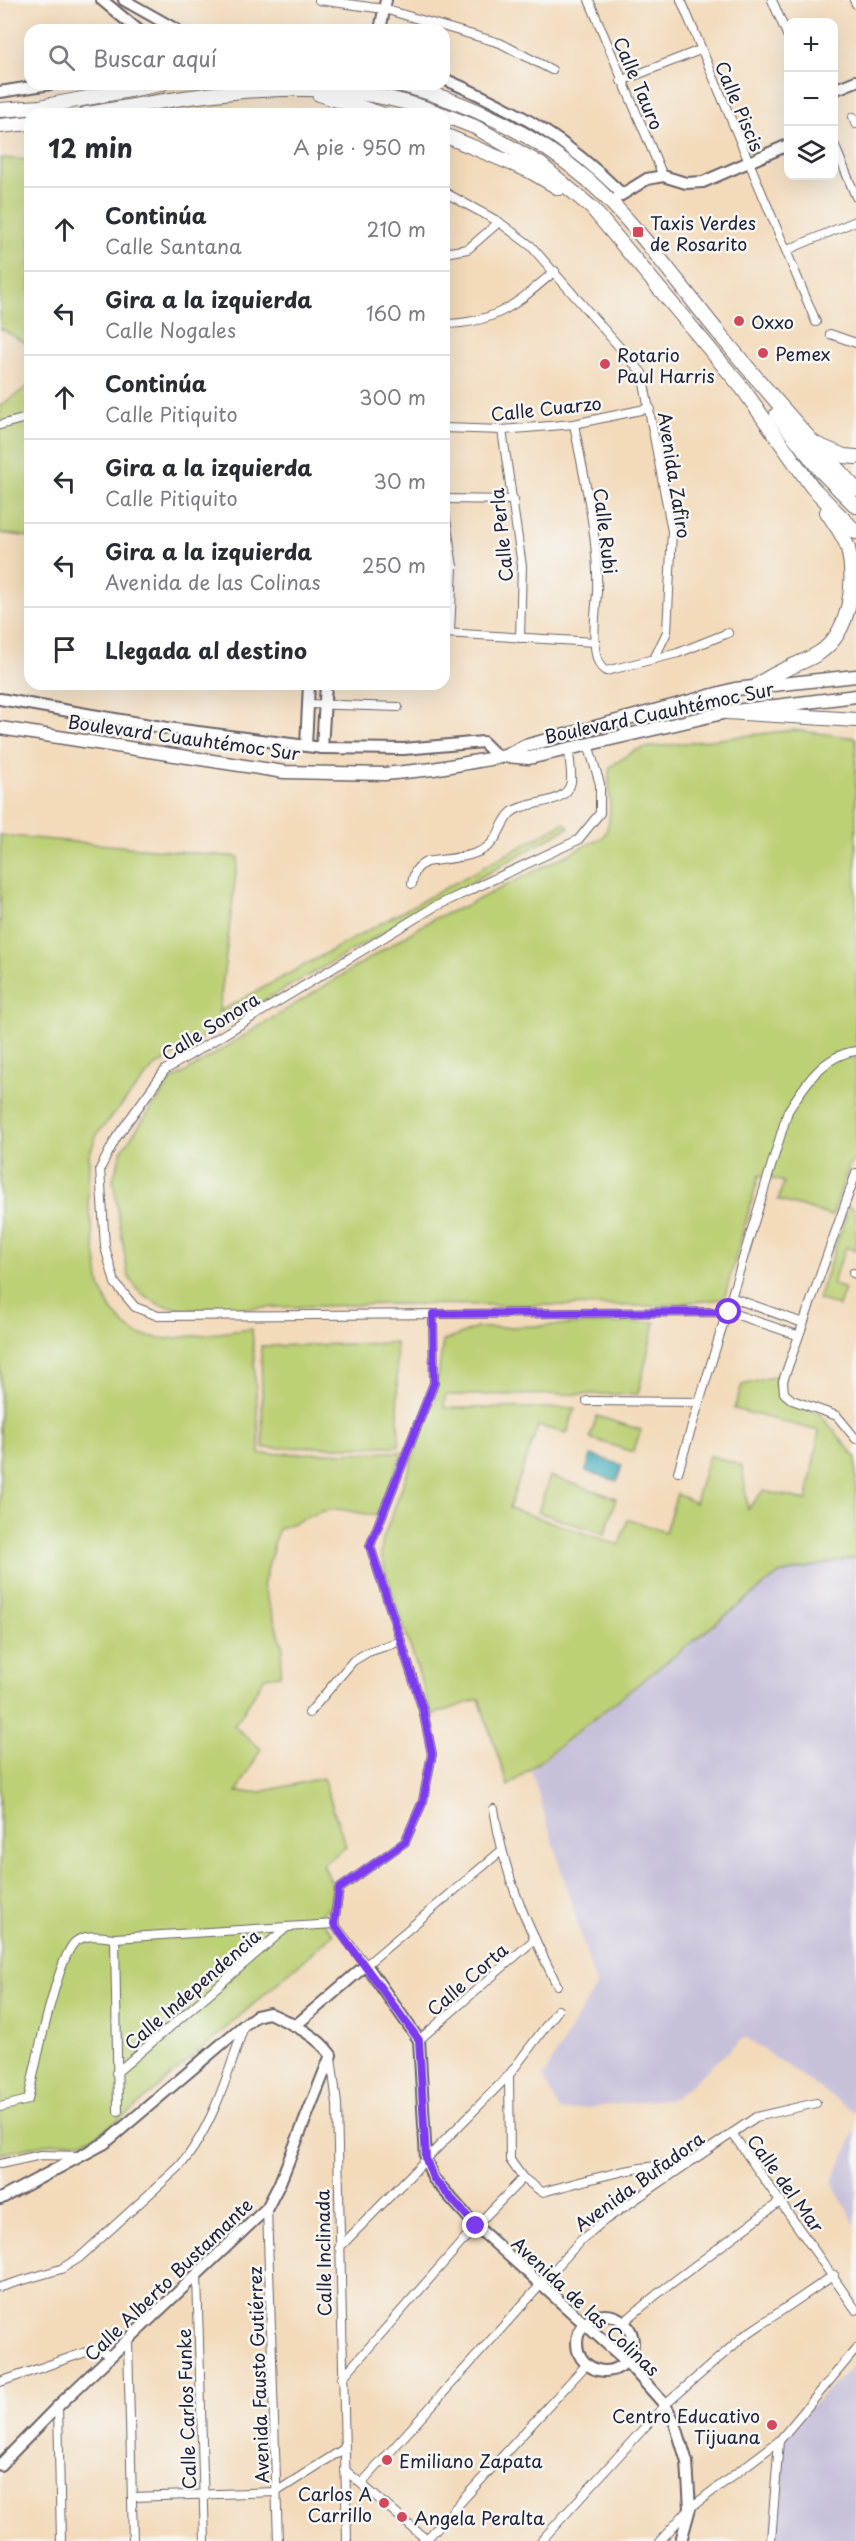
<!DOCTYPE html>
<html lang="es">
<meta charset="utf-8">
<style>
:root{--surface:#fff;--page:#f7f7f7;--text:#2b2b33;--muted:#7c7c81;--line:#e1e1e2}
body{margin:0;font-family:"Playpen Sans",sans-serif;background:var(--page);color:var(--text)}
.controls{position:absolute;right:18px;top:18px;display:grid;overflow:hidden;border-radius:12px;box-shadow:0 6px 24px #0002}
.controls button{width:54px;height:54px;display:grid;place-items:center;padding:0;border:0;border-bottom:2px solid var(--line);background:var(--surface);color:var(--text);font:30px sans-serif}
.stop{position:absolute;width:18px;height:18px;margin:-14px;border:4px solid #7c3aed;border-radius:50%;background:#fff}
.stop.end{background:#7c3aed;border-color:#fff;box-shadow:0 2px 6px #0008}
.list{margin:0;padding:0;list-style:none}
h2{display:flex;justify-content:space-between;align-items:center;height:78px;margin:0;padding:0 24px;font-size:26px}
h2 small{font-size:20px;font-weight:400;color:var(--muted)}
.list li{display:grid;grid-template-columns:39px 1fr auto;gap:18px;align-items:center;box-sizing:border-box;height:84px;padding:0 24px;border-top:2px solid var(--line)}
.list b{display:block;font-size:22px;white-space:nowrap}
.list p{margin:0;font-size:20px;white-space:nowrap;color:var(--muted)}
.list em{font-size:20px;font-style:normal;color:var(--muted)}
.icon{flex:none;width:33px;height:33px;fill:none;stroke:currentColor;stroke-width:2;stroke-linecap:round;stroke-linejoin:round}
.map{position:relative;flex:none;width:856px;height:2541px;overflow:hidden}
.search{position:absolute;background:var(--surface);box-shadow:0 6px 24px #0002;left:24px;top:24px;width:426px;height:66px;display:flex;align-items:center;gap:15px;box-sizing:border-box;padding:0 21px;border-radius:18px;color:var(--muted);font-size:22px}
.panel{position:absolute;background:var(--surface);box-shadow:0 6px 24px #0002;left:24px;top:108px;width:426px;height:582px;border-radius:18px}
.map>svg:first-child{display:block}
</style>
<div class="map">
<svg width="856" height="2541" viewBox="0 0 856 2541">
<rect width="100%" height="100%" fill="#f6f6f2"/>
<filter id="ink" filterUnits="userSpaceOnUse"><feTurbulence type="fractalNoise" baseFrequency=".0167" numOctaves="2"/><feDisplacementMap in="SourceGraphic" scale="12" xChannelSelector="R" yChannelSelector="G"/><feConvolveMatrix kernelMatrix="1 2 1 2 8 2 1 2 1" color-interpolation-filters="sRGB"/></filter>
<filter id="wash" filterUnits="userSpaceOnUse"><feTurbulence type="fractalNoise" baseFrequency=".008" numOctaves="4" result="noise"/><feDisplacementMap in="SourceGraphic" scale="24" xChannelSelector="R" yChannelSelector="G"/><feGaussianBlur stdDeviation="1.35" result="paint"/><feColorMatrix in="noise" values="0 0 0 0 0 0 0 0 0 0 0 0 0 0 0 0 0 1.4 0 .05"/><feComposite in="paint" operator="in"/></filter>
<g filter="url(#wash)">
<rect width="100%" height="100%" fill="#f3daba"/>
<g fill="#c6c0d9">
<path d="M 856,1557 L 856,2113 L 745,2037 L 675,2098 L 560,2111 L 543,2077 L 596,1986 L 531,1770 L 779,1574 Z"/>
<path d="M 856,2129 L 856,2226 L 832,2183 Z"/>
<path d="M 856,2363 L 856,2541 L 771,2541 L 781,2436 Z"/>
</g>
<g fill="#bcd074" stroke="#6f7958" stroke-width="1.5">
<path d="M 0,158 L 30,160 L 30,346 L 0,328 Z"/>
<path d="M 30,385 L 30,537 L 0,533 L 0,406 Z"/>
<path d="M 794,730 L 856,738 L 856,1160 L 849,1166 L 832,1216 L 778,1200 L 784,1182 L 759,1175 L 724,1299 L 652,1306 L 389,1304 L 188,1310 L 160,1305 L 139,1292 L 128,1276 L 113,1180 L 122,1150 L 171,1081 L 433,919 L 465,906 L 603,837 C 616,818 606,789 610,767 L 634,751 L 644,748 Z"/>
<path d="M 564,823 L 569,827 L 225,1023 L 153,1068 L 97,1134 L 89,1156 L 88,1200 L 100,1286 L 109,1306 L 125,1326 L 138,1335 L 167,1339 L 252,1329 L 260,1454 L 403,1452 L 376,1516 L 339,1509 L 323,1511 L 278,1529 L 263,1586 L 283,1646 L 280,1675 L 265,1677 L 234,1726 L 261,1749 L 237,1792 L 261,1792 L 323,1778 L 346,1847 L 322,1865 L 335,1888 L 331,1906 L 317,1916 L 333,1934 L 137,2106 L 98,2135 L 83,2141 L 46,2144 L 0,2154 L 0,835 L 238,857 L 219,1012 Z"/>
<path d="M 849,1207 L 856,1209 L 856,1251 L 846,1247 L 832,1284 L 845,1289 L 839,1306 L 818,1299 Z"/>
<path d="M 655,1322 L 638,1394 L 445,1395 L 444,1408 L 575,1408 L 567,1433 L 538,1426 L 509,1508 L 619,1545 L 628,1519 L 665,1532 L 677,1494 L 695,1503 L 709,1455 L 742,1466 L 748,1509 L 763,1491 L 807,1500 L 819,1431 L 734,1409 L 742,1385 L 776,1376 L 774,1384 L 781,1400 L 819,1413 L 856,1458 L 856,1557 L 779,1574 L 508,1786 L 479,1699 L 432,1715 L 381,1555 L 383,1539 L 435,1399 L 443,1341 L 477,1328 Z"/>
<path d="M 396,1343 L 399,1446 L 263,1448 L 261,1346 Z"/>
<path d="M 597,1416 L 641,1430 L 633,1452 L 590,1438 Z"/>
<path d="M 550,1476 L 616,1498 L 605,1534 L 538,1512 Z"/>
</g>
<path fill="#3babb8" stroke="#2e667a" stroke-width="1.5" d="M 591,1455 L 622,1465 L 617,1481 L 586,1471 Z"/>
</g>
<g filter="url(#ink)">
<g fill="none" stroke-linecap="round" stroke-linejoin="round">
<defs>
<g id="street">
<path d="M 319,0 L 384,9 L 500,43 L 552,70"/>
<path d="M 589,0 L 663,176"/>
<path d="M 681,0 L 816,322"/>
<path d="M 772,0 L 788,37"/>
<path d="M 854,0 L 856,4"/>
<path d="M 621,81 L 700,50"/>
<path d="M 853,117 L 856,124"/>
<path d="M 834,144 L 856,197"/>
<path d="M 444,192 L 499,222 L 531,246 L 642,373 L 672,531 L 667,632 L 654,659"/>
<path d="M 787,250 L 856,221"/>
<path d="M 444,253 L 468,249 L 499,222"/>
<path d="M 444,324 C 497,323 516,304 555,271"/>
<path d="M 830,334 L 856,343"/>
<path d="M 574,424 C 584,479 599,536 597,592 C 596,610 588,662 606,671 L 678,653 L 728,633"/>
<path d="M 0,425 L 30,417"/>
<path d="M 444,428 L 502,430 L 574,424 L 650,408"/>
<path d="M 502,430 L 522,566 L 520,638"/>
<path d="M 444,499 L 514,500"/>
<path d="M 444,505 L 453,567 L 450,632"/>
<path d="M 444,567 L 453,567"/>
<path d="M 444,633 L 595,642"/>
<path d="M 309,704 L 398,707"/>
<path d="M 588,744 L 600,784 L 600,813 L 578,840 L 434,907 L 165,1070 L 116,1138 L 100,1169 L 105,1247 L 115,1283 L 135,1307 L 158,1316 L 729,1312 L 797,1335"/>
<path d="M 412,884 C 414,872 415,868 426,862 C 447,858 481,859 494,840 C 501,831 503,819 512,812 C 527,800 567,806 571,782 C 572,772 569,759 569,749"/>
<path d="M 856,1173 L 783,1381 L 784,1393 L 792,1400 L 837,1416 L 856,1439"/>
<path d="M 853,1273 L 856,1274"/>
<path d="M 733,1298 L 803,1323"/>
<path d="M 587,1401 L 700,1402"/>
<path d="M 678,1472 L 788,1111 C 804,1086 823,1055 856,1051"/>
<path d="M 309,1713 L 353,1661 L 368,1652 L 401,1641"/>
<path d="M 494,1809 C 505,1880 526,1922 557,1985"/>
<path d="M 334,1924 L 339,1889 L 405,1842 L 423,1801 L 432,1754 L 423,1710 L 370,1546 L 434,1383 L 433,1314"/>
<path d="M 334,1924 L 366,1965 L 501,1851"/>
<path d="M 115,1938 L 118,2111"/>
<path d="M 419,2040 L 535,1939"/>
<path d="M 331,2057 L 337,2104 L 347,2541"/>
<path d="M 116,2073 L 286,1928"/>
<path d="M 509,2075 L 510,2160 L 523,2178 L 542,2192 C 589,2180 637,2164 687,2164"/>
<path d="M 0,2107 L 28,2100 C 34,2072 57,1958 75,1942 C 86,1933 101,1937 115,1938 L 334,1924"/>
<path d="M 732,2133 L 856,2310"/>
<path d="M 0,2164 L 41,2155 L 78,2156"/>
<path d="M 267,2208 L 278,2541"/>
<path d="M 339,2248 L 509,2075 L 558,2010"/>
<path d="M 197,2276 L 205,2541"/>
<path d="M 0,2287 L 61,2269 L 79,2258 L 179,2167 C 212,2129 228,2074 244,2026"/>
<path d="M 624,2322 L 656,2295 L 781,2201"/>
<path d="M 128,2342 L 133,2541"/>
<path d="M 342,2378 L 476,2226 L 523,2178"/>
<path d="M 0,2382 L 89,2351 L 100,2349 L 110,2357"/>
<path d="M 58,2406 L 61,2541"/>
<path d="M 345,2470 L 428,2541"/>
<path d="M 362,2483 L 581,2240 L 605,2220 L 756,2117 L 816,2103"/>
<path d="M 132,2497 L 276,2492 L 345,2448"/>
<path d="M 426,2540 L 587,2364"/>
<path d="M 541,2541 L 665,2405 L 744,2336 L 834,2275"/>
<path d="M 660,2541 L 690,2508 L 779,2441 L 856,2349"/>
<path d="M 771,2541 L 779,2441"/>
</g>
<g id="secondary">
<path d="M 102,0 L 138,30"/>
<path d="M 124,0 L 177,30"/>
<path d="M 380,30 L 386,0"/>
<path d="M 444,79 C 518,111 564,137 622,194"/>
<path d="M 834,90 L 856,81"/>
<path d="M 0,92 L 50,84"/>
<path d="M 618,197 L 647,179 L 663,176 L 686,183 L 703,182 L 788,145"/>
<path d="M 0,699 L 167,728 L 322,748 L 404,749 L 483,742 L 498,757"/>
<path d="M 306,746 L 309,684"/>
<path d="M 322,748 L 326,684"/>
<path d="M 295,2026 L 366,1965 L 419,2040 L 426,2159 L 433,2178 L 476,2226 L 626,2361 L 665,2405 L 675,2423 L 687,2462 L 690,2508 L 681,2541"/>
<path d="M 0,2199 L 105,2143 L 244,2025 L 256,2016 L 269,2013 C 292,2024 316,2034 331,2055 L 279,2185 L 267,2208 L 58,2406 L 0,2465"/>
<circle cx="605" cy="2343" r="28"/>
</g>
<g id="primary">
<path d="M 0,728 L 284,772 L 385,774 L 433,769 L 506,756 L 529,758 L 727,712 L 856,696"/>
<path d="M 507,755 L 525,746 L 735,689 L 856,676"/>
</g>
<g id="highway">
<path d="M 399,84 C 468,102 535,134 588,180 C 637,224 676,281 718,332 C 762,386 808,438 856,489"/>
<path d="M 319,94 L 381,114"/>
<path d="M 0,110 L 40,107 L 161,84"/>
<path d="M 86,114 C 204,94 325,69 441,114"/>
<path d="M 444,115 L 475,127 L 540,164 L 592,208 L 743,389 L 812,487 L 856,532"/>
<path d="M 0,126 L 30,123"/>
<path d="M 444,135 L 530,171 L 559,188"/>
<path d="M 777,414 L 820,470 L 856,506"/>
<path d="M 818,445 L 844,456 L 856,457"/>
<path d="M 758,685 C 776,670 800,665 819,653 C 851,632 856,582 848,548 C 844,535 834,523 827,512"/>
<path d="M 727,712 L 856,720"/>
</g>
</defs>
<use href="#street" stroke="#6b6267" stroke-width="10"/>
<use href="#secondary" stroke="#6b6267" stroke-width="14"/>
<use href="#primary" stroke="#6b6267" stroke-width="15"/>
<use href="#highway" stroke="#6b6267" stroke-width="16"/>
<use href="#street" stroke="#fff" stroke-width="8"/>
<use href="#secondary" stroke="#fff" stroke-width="10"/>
<use href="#primary" stroke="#fff" stroke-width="12"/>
<use href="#highway" stroke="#fff" stroke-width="14"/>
</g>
</g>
<g fill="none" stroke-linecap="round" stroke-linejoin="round" filter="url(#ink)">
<path stroke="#7c3aed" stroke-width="8" d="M 476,2226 L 433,2178 L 426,2159 L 419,2040 L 334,1924 L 339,1889 L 405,1842 L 423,1801 L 432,1754 L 423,1710 L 370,1546 L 434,1383 L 433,1314 L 729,1312"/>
</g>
<g fill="#d1495b" stroke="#f6f6f2" stroke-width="2">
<rect x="632" y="226" width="12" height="12" rx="3"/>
<circle cx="739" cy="321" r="6"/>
<circle cx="763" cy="353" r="6"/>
<circle cx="605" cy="364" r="6"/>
<circle cx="772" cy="2425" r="6"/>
<circle cx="387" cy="2460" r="6"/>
<circle cx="384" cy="2503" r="6"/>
<circle cx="402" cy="2517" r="6"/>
</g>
<g text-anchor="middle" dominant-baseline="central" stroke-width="5" stroke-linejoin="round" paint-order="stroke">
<g font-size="18" fill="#22223b" stroke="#f6f6f2">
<text transform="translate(639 83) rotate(67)">Calle Tauro</text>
<text transform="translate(740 106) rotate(67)">Calle Piscis</text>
<text transform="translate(546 408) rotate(-6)">Calle Cuarzo</text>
<text transform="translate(675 475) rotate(81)">Avenida Zafiro</text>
<text transform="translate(606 531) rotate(83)">Calle Rubi</text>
<text transform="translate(501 535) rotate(-96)">Calle Perla</text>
<text transform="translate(659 712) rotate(-12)">Boulevard Cuauhtémoc Sur</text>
<text transform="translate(184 737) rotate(8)">Boulevard Cuauhtémoc Sur</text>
<text transform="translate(210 1026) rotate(-32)">Calle Sonora</text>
<text transform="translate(467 1979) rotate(-41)">Calle Corta</text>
<text transform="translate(192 1989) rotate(-41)">Calle Independencia</text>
<text transform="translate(639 2181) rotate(-36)">Avenida Bufadora</text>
<text transform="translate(786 2183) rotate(54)">Calle del Mar</text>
<text transform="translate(323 2253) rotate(-91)">Calle Inclinada</text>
<text transform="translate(168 2279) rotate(-44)">Calle Alberto Bustamante</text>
<text transform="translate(586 2306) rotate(43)">Avenida de las Colinas</text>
<text transform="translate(258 2375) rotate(-92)">Avenida Fausto Gutiérrez</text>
<text transform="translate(186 2409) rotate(-92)">Calle Carlos Funke</text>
</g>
<g font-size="18" fill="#22223b" stroke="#f6f6f2" text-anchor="start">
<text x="650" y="222">Taxis Verdes<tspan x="650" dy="21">de Rosarito</tspan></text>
<text x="751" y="321">Oxxo</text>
<text x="775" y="353">Pemex</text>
<text x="617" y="354">Rotario<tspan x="617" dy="21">Paul Harris</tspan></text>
<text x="760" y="2415" text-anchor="end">Centro Educativo<tspan x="760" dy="21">Tijuana</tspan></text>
<text x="399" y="2460">Emiliano Zapata</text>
<text x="372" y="2493" text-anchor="end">Carlos A<tspan x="372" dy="21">Carrillo</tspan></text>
<text x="414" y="2517">Angela Peralta</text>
</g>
</g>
</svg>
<div class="controls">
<button>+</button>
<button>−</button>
<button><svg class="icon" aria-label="layers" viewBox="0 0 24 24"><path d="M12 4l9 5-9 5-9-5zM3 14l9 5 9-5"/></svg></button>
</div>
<div class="stop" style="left:729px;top:1312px"></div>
<div class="stop end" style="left:476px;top:2226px"></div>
<div class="search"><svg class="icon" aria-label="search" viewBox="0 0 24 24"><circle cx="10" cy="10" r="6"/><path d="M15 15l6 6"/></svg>Buscar aquí</div>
<section class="panel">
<h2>12 min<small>A pie · 950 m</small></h2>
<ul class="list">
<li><svg class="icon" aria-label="ahead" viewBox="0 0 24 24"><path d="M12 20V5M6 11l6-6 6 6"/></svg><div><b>Continúa</b><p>Calle Santana</p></div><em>210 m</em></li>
<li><svg class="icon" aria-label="left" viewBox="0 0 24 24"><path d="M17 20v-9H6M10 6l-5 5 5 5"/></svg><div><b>Gira a la izquierda</b><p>Calle Nogales</p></div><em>160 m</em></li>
<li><svg class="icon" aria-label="ahead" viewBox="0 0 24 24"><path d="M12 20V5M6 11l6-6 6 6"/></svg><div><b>Continúa</b><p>Calle Pitiquito</p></div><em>300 m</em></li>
<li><svg class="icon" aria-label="left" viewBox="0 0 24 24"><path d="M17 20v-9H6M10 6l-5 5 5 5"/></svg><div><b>Gira a la izquierda</b><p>Calle Pitiquito</p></div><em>30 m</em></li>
<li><svg class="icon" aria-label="left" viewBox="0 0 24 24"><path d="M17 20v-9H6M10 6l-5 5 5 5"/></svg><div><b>Gira a la izquierda</b><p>Avenida de las Colinas</p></div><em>250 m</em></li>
<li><svg class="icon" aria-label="arrive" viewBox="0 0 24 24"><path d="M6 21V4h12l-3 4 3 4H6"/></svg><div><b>Llegada al destino</b></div></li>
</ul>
</section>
</div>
